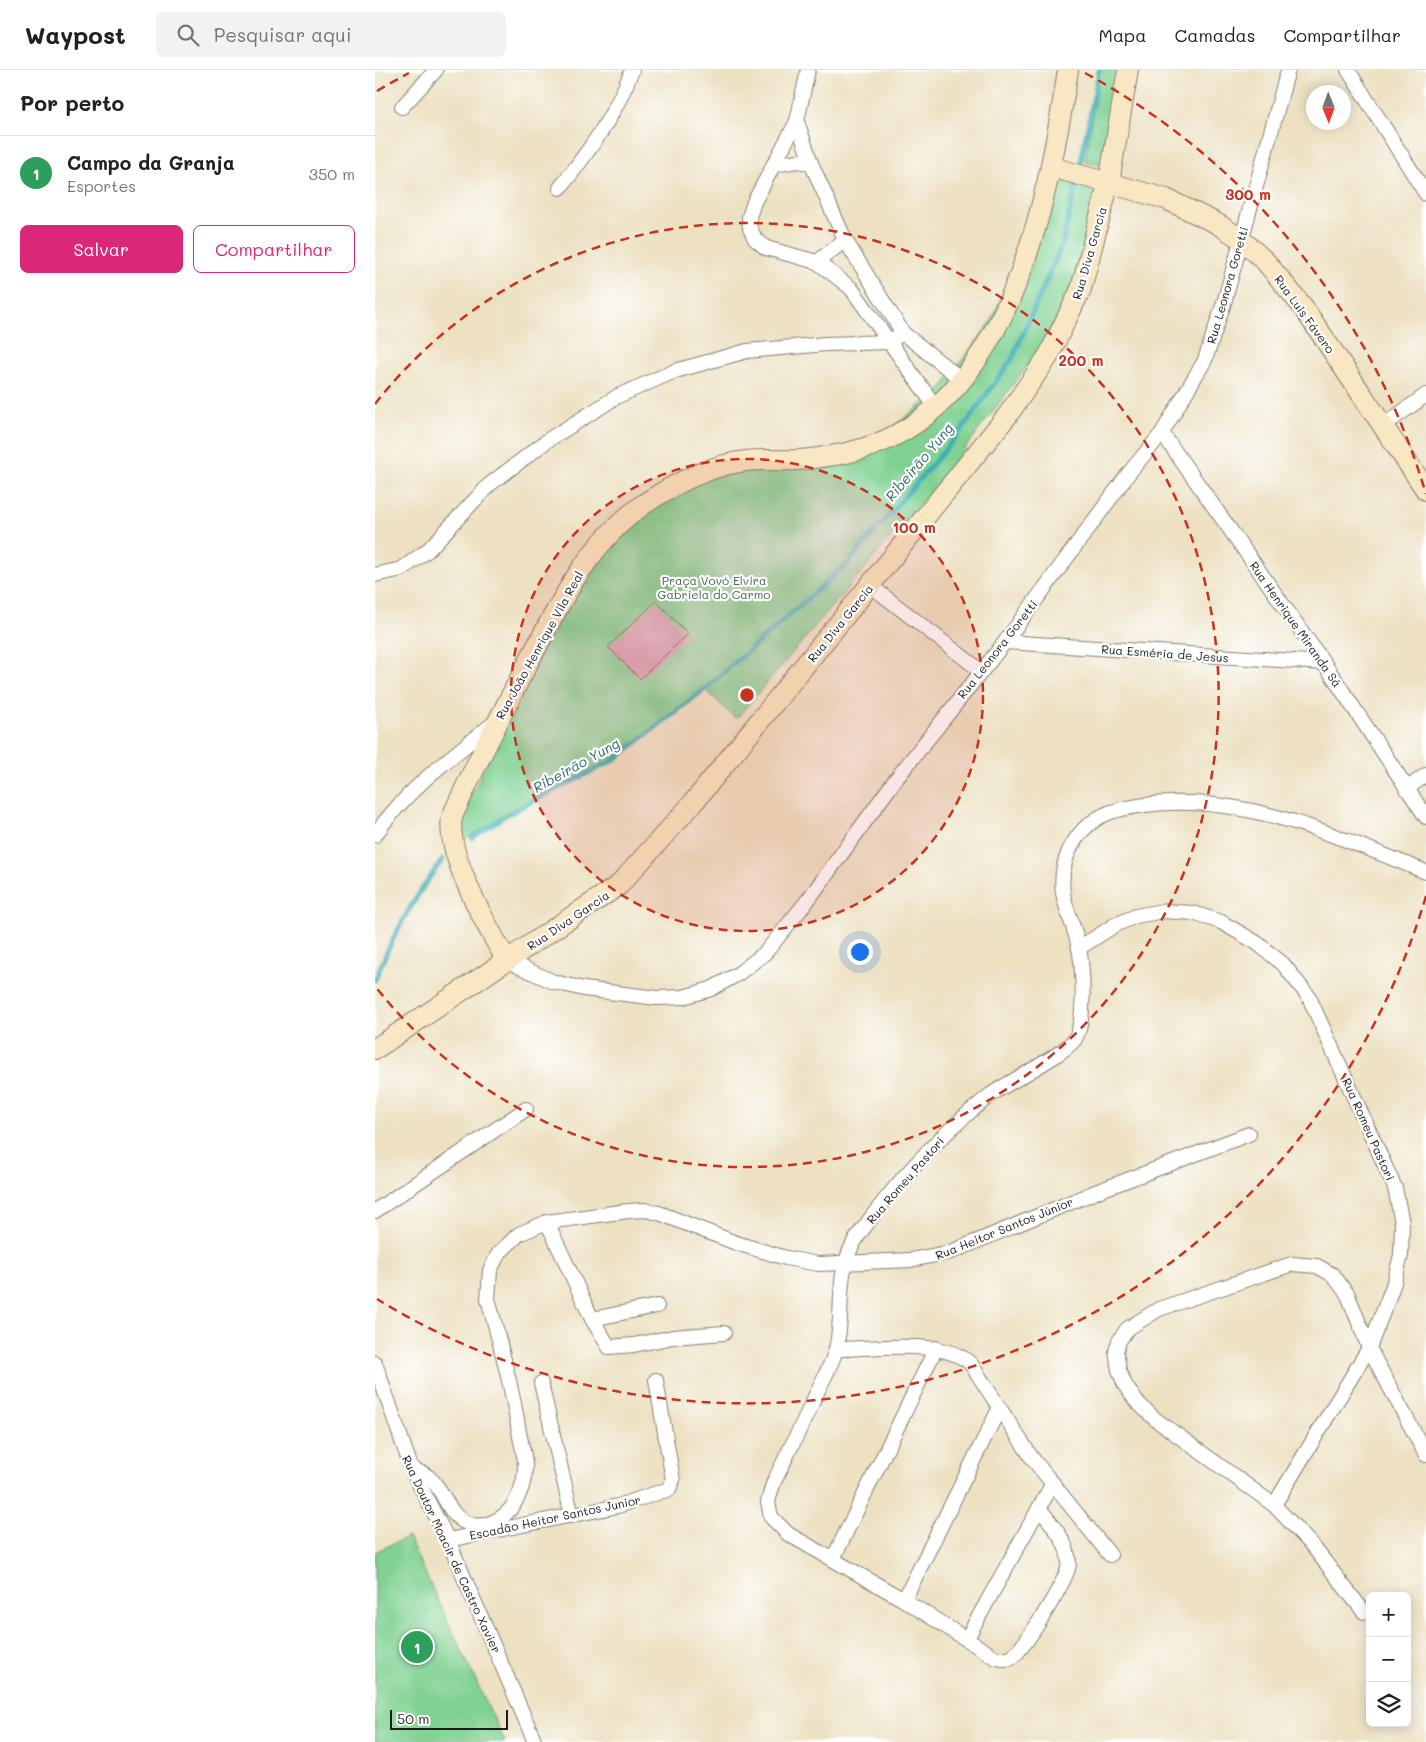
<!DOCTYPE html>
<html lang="pt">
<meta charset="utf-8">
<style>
:root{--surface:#fff;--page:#f2f2f2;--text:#202124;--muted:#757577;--line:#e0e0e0;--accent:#db2777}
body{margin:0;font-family:Mali,sans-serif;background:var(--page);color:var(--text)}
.controls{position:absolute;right:15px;bottom:15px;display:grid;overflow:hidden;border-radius:8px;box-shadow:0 2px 12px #0003}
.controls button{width:45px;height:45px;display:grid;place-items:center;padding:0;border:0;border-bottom:1px solid var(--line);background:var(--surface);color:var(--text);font:25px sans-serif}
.compass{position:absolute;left:931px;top:15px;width:45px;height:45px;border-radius:50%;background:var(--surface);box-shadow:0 2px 12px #0003;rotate:179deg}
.scale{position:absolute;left:15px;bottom:12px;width:118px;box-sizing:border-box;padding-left:5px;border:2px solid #1c1c1c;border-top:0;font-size:14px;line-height:18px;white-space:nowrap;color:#1c1c1c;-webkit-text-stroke:4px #fff;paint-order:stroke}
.you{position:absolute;left:484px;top:881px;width:18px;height:18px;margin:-12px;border:4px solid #fff;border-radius:50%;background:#1a73e8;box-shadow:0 0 0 8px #1a73e833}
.badge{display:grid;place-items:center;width:32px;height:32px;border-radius:50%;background:var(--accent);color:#fff;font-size:16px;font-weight:700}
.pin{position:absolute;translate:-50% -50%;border:2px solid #fff;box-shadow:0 1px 5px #0006}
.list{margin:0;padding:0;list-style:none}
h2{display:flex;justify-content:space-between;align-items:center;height:65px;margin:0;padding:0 20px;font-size:21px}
h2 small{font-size:16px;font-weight:400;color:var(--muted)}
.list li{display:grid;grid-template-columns:32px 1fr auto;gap:15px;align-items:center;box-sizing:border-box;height:75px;padding:0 20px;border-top:1px solid var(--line)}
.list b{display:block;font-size:19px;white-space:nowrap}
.list p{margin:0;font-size:16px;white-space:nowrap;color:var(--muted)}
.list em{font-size:16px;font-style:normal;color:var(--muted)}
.actions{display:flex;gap:10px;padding:15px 20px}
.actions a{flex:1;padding:11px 0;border:1px solid var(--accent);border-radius:8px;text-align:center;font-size:18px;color:var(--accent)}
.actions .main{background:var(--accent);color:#fff}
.icon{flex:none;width:28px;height:28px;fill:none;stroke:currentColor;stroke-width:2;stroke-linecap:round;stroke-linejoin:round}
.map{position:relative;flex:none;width:1051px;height:1672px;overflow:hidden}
header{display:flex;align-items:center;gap:30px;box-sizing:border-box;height:70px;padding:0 25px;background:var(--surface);border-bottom:1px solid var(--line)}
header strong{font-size:24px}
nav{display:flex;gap:28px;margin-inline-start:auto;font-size:18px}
.search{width:350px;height:45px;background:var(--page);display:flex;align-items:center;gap:12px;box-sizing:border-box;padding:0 18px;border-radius:8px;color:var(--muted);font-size:19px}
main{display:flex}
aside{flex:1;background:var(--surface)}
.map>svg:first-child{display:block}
</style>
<header>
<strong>Waypost</strong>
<div class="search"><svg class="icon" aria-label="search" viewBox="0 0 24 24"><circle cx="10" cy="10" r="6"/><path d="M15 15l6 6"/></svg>Pesquisar aqui</div>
<nav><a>Mapa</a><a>Camadas</a><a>Compartilhar</a></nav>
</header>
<main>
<aside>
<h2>Por perto<small></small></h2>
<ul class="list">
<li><span class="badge" style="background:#2e9e5b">1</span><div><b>Campo da Granja</b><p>Esportes</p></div><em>350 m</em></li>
</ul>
<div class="actions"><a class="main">Salvar</a><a>Compartilhar</a></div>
</aside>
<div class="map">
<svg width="1051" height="1672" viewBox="0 0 1051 1672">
<rect width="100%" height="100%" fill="#fff"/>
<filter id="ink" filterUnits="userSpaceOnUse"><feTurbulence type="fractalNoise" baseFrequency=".02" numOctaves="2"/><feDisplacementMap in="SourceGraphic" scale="10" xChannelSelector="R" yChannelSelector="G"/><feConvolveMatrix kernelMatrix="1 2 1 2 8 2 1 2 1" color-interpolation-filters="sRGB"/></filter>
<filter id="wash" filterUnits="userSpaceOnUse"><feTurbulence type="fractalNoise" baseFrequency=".0096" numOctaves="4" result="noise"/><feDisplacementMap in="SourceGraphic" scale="20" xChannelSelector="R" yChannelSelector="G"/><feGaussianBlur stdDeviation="1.12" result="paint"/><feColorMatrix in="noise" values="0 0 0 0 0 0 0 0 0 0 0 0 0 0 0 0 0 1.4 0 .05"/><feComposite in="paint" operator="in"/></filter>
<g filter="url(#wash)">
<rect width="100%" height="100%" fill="#ede1c2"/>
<g fill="#80d192" stroke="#4e7657">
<path d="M 725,0 L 748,0 L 731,97 L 710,91 Z"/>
<path d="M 676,107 L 722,116 L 709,180 L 695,221 L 667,276 L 576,397 L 361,649 L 330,619 L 239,690 L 131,745 L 81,774 L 83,752 L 197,518 L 268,441 L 333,406 L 489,380 L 565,320 L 616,252 Z"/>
<path d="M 33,1467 L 130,1672 L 0,1672 L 0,1482 Z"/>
</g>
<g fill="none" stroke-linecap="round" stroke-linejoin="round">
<g stroke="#3daeb5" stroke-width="5">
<path d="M 704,101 L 724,0"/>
<path d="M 97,768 L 131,745 L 239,690 L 330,619 L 473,493 L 585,362 L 637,289 L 687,175 L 702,110"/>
<path d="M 0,910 C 16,868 41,825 68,789"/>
</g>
</g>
<g id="blocks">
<path fill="#d19aad" d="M 281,531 L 313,564 L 265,609 L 233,577 Z"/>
</g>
</g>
<g filter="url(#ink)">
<use href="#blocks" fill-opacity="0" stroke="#847e6f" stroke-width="1"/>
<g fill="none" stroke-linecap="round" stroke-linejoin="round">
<defs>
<g id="street">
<path d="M 433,0 L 422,51 L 379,132 L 374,147 L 375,158 L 380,169 L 391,178 L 442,192 L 476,218 L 560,336"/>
<path d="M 973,0 L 1051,124"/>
<path d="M 27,37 L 61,0"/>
<path d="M 422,51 L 436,93 L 470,170 L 528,263 L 586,309"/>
<path d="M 398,95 L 423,91 L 436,93"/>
<path d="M 185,118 C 214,81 241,44 257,0"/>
<path d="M 442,192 L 470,170"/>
<path d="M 1008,356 L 1051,325"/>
<path d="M 787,363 L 949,593 L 1051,747"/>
<path d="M 0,505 L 27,499 L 53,480 L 114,415 L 173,370 L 243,326 L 300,301 L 372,281 L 451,274 L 513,272 L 528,263"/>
<path d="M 496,516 L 606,601"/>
<path d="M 630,572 L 949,593"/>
<path d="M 1031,719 L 1051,705"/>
<path d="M 0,765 C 31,720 76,687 119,653"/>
<path d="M 704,878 L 740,855 L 761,846 L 788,841 L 818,843 L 846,852 L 882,873 L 908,894 L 934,927 L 1020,1118 L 1027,1153 L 1026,1185 L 1018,1216 L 994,1278 L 899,1435"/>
<path d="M 132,891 L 179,912 L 209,919 L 282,928 L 308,927 L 336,919 L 363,904 L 390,883 L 433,830 L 521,709 L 630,572 L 754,403 L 787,363 L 830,290 L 849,233 L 913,0"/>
<path d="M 0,1141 L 151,1039"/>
<path d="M 172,1152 L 217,1249 L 234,1277 L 259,1275 L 298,1267 L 349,1263"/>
<path d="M 217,1249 L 282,1236"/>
<path d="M 461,1279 C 498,1279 569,1268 596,1294 L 657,1388 L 735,1485"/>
<path d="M 0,1293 L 37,1400 L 73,1470 L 160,1672"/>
<path d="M 166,1313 L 197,1446"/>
<path d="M 37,1400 C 73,1406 66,1450 99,1455 C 109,1457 116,1453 124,1449 C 141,1439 150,1415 150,1396 C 150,1385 146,1373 144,1362 C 137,1317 125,1273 113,1229 L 115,1200 L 124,1183 L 144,1164 L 172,1152 L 253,1141 L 270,1140 L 284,1143 L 361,1173 L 411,1188 L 443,1194 L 536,1190 L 576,1182 L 723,1121 L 874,1064"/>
<path d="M 664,1438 C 676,1454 694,1472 694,1494 C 694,1507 648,1581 636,1588 C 632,1590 626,1589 621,1588 L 529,1530 L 413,1464 L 396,1447 L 393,1432 L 398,1414 C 414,1381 430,1349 445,1316 C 451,1304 458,1291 461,1279 C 471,1237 457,1202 485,1163 C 521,1112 565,1065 614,1026 C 633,1012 689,985 700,969 C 711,951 708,899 704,878 C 701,860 691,842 688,823 C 685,800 692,777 708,760 C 727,741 744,739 770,735 C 867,722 963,767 1051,802"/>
<path d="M 73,1470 L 243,1436 L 294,1419 L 298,1410 L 281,1310"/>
<path d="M 458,1489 L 561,1278"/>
<path d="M 529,1530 L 624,1339"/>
<path d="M 989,1542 L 936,1474 L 899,1435 L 780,1349 L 761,1331 L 750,1315 L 744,1300 L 741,1281 L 744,1271 L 752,1259 L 784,1239 L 917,1194 L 942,1196 L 958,1205 L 973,1225 L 994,1278 L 1051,1385"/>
<path d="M 592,1568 L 678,1413"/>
</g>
<g id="secondary">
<path d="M 676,97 L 791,129 L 841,153 L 866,169 L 890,191 L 928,237 L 1051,420"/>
<path d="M 132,891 C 113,858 70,784 77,747 C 100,695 126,645 152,595 C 184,535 212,474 269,434 C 299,414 334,395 371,391 C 388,389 406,391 424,390 C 439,389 455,386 471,383 C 632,349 672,136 693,0"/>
<path d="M 0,979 L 244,815 L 318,733 L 632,346 L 674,285 L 706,219 L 734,112 L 753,0"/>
</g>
</defs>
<use href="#street" stroke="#847e6f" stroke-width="16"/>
<use href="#secondary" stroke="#847e6f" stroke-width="22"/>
<use href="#street" stroke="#fff" stroke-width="14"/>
<use href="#secondary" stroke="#f9e7c3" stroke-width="20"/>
</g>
</g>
<circle cx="372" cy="625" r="236" fill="#c8321e" fill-opacity=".12"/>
<g fill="none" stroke="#c8321e" stroke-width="2.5" stroke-dasharray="9 6">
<circle cx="372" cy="625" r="236"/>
<path d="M0 334A472 472 0 1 1 0 916"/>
<path d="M1051 826A708 708 0 0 1 2 1229M2 21A708 708 0 0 1 34 3M710 3A708 708 0 0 1 1051 424"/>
</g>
<g text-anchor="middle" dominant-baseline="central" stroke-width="4.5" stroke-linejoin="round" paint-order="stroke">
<g font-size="12" fill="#1c1c1c" stroke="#fff">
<text transform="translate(714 183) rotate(-74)">Rua Diva Garcia</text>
<text transform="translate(852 215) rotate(-74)">Rua Leonora Goretti</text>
<text transform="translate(930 244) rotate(54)">Rua Luis Fávero</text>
<text transform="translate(465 553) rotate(-51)">Rua Diva Garcia</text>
<text transform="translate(921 554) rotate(55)">Rua Henrique Miranda Sá</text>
<text transform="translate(164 575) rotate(-61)">Rua João Henrique Vila Real</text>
<text transform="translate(622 579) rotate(-52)">Rua Leonora Goretti</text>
<text transform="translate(790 583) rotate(4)">Rua Esméria de Jesus</text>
<text transform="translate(193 850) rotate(-34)">Rua Diva Garcia</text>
<text transform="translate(994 1059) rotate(66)">Rua Romeu Pastori</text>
<text transform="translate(530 1110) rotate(-49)">Rua Romeu Pastori</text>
<text transform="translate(629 1158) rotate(-22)">Rua Heitor Santos Júnior</text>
<text transform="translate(180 1447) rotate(-12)">Escadão Heitor Santos Junior</text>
<text transform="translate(77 1484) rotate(65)">Rua Doutor Moacir de Castro Xavier</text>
</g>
<g font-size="12" fill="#44644b" stroke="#fff">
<text x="339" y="510">Praça Vovó Elvira<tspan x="339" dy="14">Gabriela do Carmo</tspan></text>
</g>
<g font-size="14" font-style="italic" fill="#2c6568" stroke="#fff">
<text transform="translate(544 392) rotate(-50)">Ribeirão Yung</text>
<text transform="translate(201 695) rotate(-29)">Ribeirão Yung</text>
</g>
</g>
<circle cx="372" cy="625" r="8" fill="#c8321e" stroke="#fff" stroke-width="2.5"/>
<g font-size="15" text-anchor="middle" font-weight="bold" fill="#c8321e" stroke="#fff" stroke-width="4.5" stroke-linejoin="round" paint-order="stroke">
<text x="873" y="130">300 m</text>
<text x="706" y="296">200 m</text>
<text x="539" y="463">100 m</text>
</g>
</svg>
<div class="controls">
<button>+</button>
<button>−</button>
<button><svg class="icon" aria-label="layers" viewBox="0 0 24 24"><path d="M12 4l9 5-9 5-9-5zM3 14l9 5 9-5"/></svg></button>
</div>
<svg class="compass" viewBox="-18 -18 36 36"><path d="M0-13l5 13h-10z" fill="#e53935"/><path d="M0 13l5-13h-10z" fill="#757577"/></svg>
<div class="scale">50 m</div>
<div class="you"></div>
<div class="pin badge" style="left:42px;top:1577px;background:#2e9e5b">1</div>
</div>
</main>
